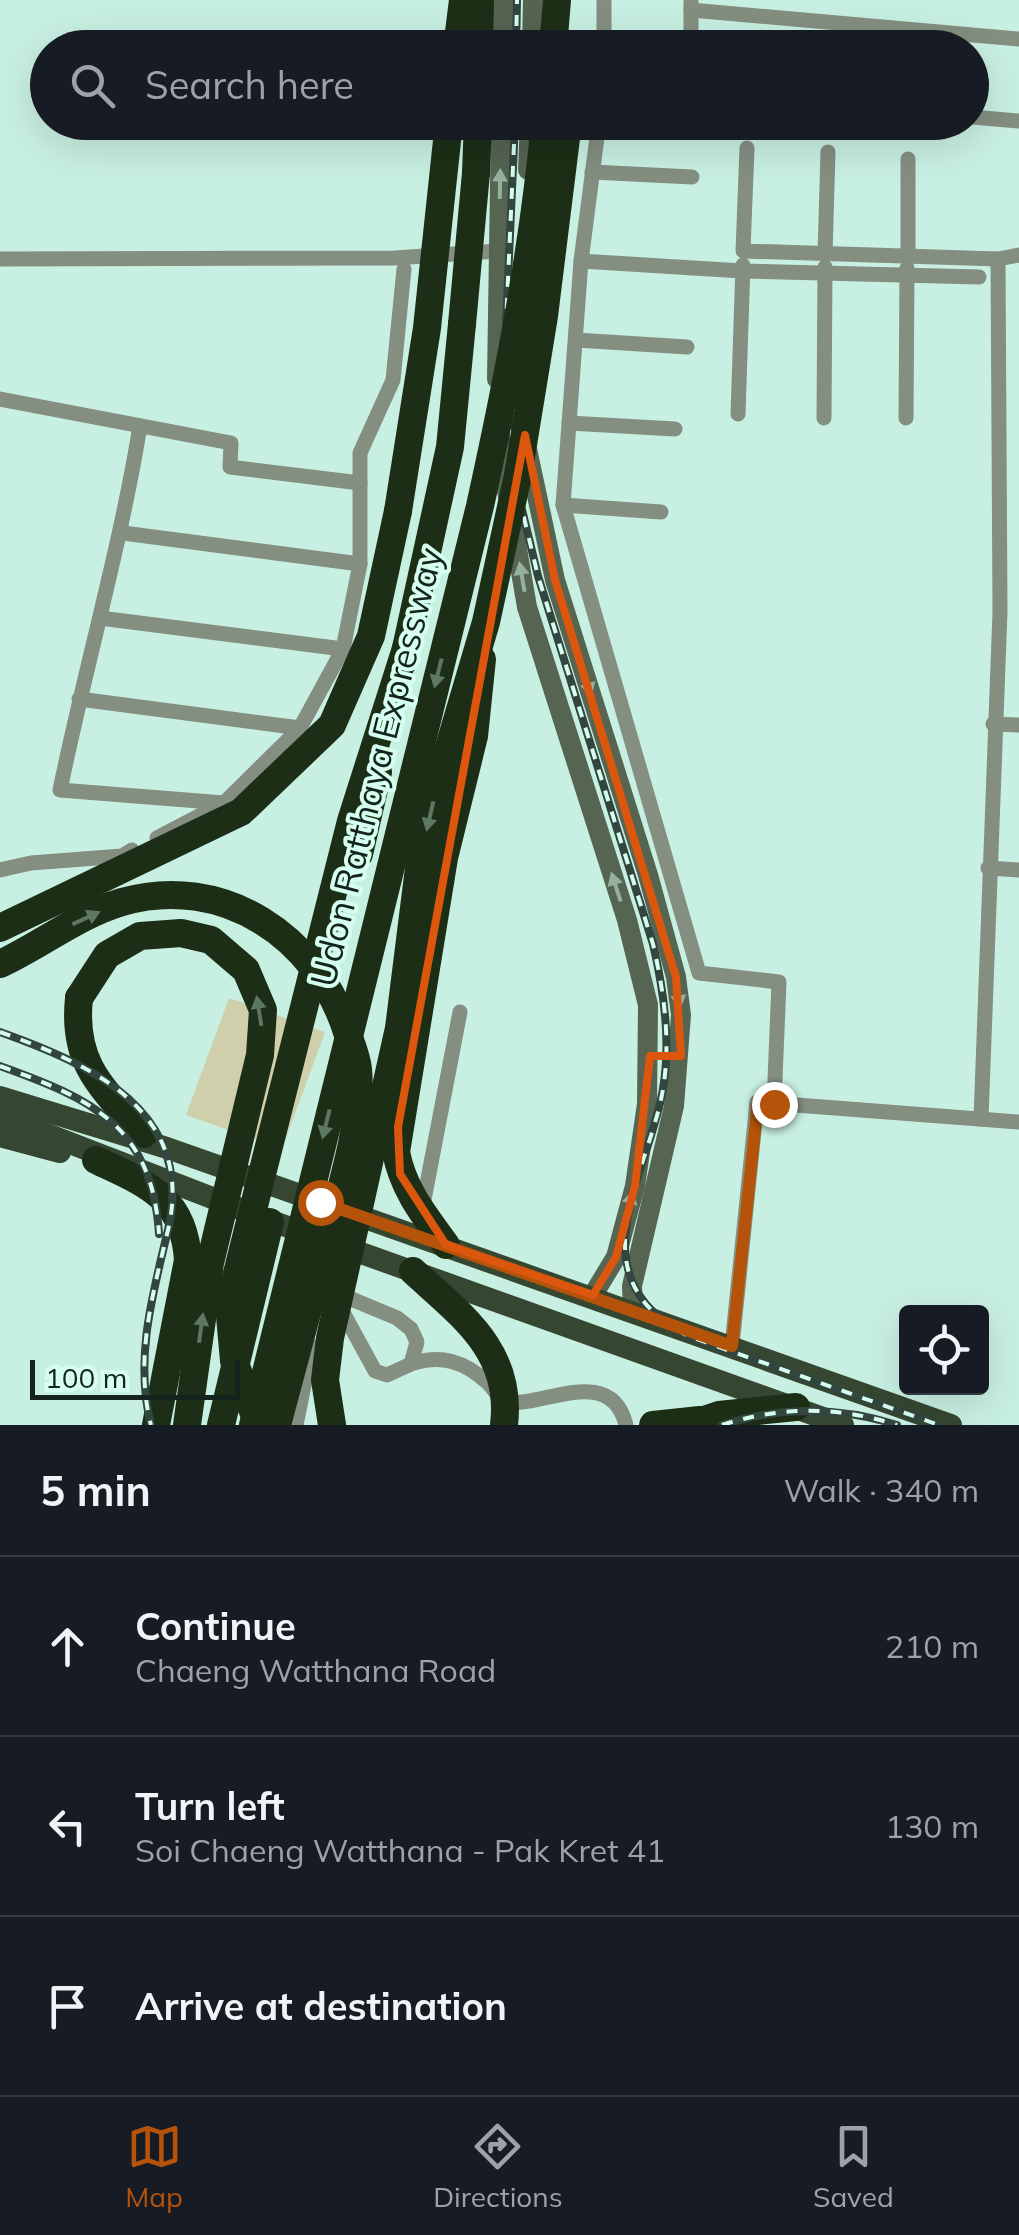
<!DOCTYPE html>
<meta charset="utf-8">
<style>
:root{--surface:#171b24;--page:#242831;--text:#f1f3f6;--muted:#9ea1a6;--line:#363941;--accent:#b45309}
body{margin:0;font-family:Mulish,sans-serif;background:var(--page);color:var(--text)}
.controls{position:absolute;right:30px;bottom:30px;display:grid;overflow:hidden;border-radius:10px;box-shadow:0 10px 40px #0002}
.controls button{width:90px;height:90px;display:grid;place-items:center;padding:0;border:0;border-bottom:2px solid var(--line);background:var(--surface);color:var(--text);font:50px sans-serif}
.scale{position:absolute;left:30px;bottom:25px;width:210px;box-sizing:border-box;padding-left:10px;border:5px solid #14231e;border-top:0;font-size:28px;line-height:35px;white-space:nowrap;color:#14231e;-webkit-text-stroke:8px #d5feef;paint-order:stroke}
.stop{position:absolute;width:30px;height:30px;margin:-22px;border:8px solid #b45309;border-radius:50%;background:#fff}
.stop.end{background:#b45309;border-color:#fff;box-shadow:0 2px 10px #0008}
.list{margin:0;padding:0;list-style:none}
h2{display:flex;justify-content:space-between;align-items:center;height:130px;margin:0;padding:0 40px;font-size:42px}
h2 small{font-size:32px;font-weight:400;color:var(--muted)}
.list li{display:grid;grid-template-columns:65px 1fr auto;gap:30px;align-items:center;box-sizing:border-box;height:180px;padding:0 40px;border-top:2px solid var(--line)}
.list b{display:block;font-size:38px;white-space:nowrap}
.list p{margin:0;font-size:32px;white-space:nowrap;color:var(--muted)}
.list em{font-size:32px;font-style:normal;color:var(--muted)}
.icon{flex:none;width:55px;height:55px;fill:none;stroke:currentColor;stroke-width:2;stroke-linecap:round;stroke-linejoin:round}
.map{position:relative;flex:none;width:1019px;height:1425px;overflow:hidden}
.search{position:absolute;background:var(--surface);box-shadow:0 10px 40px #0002;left:30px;right:30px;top:30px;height:110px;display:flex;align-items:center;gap:25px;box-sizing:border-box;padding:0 35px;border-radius:55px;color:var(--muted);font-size:38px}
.sheet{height:670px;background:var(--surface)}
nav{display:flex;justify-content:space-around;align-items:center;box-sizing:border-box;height:140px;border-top:2px solid var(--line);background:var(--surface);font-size:28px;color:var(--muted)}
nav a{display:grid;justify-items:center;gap:5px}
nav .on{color:var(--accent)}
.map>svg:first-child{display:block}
</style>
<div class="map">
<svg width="1019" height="1425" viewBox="0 0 1019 1425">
<rect width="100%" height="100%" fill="#c8f0e2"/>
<path fill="#d0cfab" d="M 229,998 L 325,1032 L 282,1149 L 186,1115 Z"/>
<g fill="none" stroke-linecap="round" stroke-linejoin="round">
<g stroke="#848e81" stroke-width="15">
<path d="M 604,0 L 604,48"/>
<path d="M 691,10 L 1019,39"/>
<path d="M 691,48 L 691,2"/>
<path d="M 972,117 L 1019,121"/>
<path d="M 599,122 L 581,261 L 563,505 L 699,973 L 779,982 L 774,1104"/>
<path d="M 747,148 L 743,251 L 998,259 L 1019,255"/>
<path d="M 908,159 L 908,256"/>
<path d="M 592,172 L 692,177"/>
<path d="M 825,254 L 828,152"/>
<path d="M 0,259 L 395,258 L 498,251"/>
<path d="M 581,261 L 742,271 L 979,277"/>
<path d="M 576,340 L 687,347"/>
<path d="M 0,399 L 231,443 L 230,467 L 360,483"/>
<path d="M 738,414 L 743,265"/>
<path d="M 824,418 L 825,267"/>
<path d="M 906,418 L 907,268"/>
<path d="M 569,423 L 675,429"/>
<path d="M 140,426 C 120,549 85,668 60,790 L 224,803"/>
<path d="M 563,505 L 661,512"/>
<path d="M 123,533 L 360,564"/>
<path d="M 100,618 L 343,649"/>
<path d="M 79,699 L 300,728"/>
<path d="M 993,724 L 1019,725"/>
<path d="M 157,838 L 224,803 L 300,728 L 343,649 L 360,564 L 360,453 L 393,380 L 404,269"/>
<path d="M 988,868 L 1019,870"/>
<path d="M 0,870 L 31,863 L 122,856 L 132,850"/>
<path d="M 981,1119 L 1000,612 L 998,259"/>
<path d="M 422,1210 L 460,1012"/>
<path d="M 337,1293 L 397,1318 L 411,1329 L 417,1342 L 411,1364 L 387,1375 L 375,1371 L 339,1305"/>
<path d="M 732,1346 L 757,1102 L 1019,1122"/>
<path d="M 411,1364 C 441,1354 464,1361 488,1383 C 492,1387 498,1397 503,1400 C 532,1414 610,1359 626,1425"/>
<path d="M 296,1425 L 312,1346"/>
</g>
<g stroke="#566452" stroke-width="20">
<path d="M 503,48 L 503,0"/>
<path d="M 532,48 L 533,0"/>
<path d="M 528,170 L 530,122"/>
<path d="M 497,379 L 501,122"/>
<path d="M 498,438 L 527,607 L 627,920 L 648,1005 L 647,1104 L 635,1186 L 616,1257 L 593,1295"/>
<path d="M 527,449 L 555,580 L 648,875 L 676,977 L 681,1015 L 674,1106 L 632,1286 L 633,1310"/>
</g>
<g stroke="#364731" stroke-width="22">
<path d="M 0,1097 L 167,1148 L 951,1425"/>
<path d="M 0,1116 L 277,1223 L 843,1425"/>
<path d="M 0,1136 L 60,1152"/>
</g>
<g stroke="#1c2f16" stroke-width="28">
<path d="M 457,48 L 463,0"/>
<path d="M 479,48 L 480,0"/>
<path d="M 553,48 L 557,0"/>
<path d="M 476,173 L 478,122"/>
<path d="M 403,662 L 450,447 L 462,324"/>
<path d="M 359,854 L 378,772"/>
<path d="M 0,928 L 241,812 L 332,725 L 371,636 L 398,511"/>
<path d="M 79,998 C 72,1064 102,1088 144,1134"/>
<path d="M 96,1160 C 147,1184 184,1197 188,1260 L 156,1425"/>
<path d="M 446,1245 C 424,1215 403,1189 396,1152 L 444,858 L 474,736 L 482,659"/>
<path d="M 413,1271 C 462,1316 513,1351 504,1425"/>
<path d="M 653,1425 L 700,1420"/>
<path d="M 689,1425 L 719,1415 L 796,1407"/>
</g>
<defs>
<g id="rail">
<path d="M 516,48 L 517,0"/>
<path d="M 515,122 L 506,324 L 508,404 L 519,497 L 538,576 L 653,944 C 664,992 671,1041 663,1089 C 649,1174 572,1276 688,1336 L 939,1425"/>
<path d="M 0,1032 C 90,1064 196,1111 168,1230 C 153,1293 134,1359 151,1425"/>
<path d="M 0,1066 C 92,1099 152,1126 159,1234"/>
<path d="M 722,1425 C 781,1406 838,1406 897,1425"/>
</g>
</defs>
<use href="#rail" stroke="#32453f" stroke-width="8"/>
<use href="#rail" stroke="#d5feef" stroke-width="4" stroke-dasharray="11" stroke-linecap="butt"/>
<g stroke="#1c2f16" stroke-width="28">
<path d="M 462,324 L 476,173"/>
<path d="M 398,511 L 427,328 L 449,122"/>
<path d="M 0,964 C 41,945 78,915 122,902 C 223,873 317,937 347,1032 C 351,1043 357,1057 358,1069 C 363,1120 342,1184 329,1233 C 311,1297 294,1361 277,1425"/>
<path d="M 79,998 L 107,955 L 140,936 L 181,933 L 211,940 L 246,970 L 263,1010 L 260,1055 L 210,1263 L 187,1425"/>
<path d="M 256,1419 L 234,1361 L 229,1305 L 351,821 L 408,642"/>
<path d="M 221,1425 L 270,1222"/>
<path d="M 253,1425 L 480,506 C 508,379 533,252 545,122"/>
<path d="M 332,1425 L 325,1380 L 330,1338 L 399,1028 L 420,860 L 436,791 L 486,622 L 518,475 L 544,316 L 568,122"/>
</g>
</g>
<defs><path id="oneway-solid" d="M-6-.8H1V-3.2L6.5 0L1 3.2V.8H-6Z" transform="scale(2.5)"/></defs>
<g fill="#96b1a0">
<use href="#oneway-solid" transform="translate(500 184) rotate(-89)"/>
<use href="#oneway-solid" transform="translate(522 577) rotate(-100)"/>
<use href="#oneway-solid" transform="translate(587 681) rotate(73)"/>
<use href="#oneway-solid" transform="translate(616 887) rotate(-108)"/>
<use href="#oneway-solid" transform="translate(678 993) rotate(82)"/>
<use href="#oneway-solid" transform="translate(629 1206) rotate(-75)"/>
</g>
<g fill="#5d7762">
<use href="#oneway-solid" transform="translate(438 673) rotate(104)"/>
<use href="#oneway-solid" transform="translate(430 816) rotate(103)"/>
<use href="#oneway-solid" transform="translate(86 918) rotate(-25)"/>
<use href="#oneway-solid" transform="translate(259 1011) rotate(-99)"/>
<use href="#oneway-solid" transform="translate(326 1124) rotate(104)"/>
<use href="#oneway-solid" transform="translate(201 1328) rotate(-82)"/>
</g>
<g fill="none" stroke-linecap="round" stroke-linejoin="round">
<path stroke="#b45309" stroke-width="12" d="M 320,1202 L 732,1346 L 758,1102 L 774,1104"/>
</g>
<path fill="none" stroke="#dd560d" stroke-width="8" stroke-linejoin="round" d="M 525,435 L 555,580 L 676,977 L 681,1056 L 650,1056 L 635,1186 L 616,1257 L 593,1295 L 446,1245 L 400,1174 L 398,1127 Z"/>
<g text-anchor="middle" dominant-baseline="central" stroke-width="8" stroke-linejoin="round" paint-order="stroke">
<g font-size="35" fill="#14231e" stroke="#d5feef">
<text transform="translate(376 767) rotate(-76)">Udon Ratthaya Expressway</text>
</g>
</g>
</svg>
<div class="controls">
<button><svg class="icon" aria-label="locate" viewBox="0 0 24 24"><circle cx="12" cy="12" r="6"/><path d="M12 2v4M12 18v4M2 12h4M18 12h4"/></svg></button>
</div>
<div class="scale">100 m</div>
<div class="stop" style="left:320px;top:1202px"></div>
<div class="stop end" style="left:774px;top:1104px"></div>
<div class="search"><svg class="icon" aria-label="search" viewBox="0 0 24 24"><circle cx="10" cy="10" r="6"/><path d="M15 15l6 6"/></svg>Search here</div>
</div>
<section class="sheet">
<h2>5 min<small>Walk · 340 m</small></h2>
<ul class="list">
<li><svg class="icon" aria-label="ahead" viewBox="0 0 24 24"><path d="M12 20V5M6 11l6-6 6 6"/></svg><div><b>Continue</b><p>Chaeng Watthana Road</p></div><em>210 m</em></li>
<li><svg class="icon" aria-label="left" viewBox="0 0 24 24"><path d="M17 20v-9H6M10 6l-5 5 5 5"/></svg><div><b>Turn left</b><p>Soi Chaeng Watthana - Pak Kret 41</p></div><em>130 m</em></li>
<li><svg class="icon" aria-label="arrive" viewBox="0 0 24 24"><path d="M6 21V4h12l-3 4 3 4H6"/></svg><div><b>Arrive at destination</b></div></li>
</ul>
</section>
<nav>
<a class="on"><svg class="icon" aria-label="map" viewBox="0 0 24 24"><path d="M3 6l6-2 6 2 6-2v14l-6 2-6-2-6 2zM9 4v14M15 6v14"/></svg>Map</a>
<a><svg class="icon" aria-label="directions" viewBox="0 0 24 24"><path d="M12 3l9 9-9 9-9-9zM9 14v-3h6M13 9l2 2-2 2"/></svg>Directions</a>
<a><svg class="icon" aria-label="saved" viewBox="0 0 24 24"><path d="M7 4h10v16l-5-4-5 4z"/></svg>Saved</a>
</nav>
